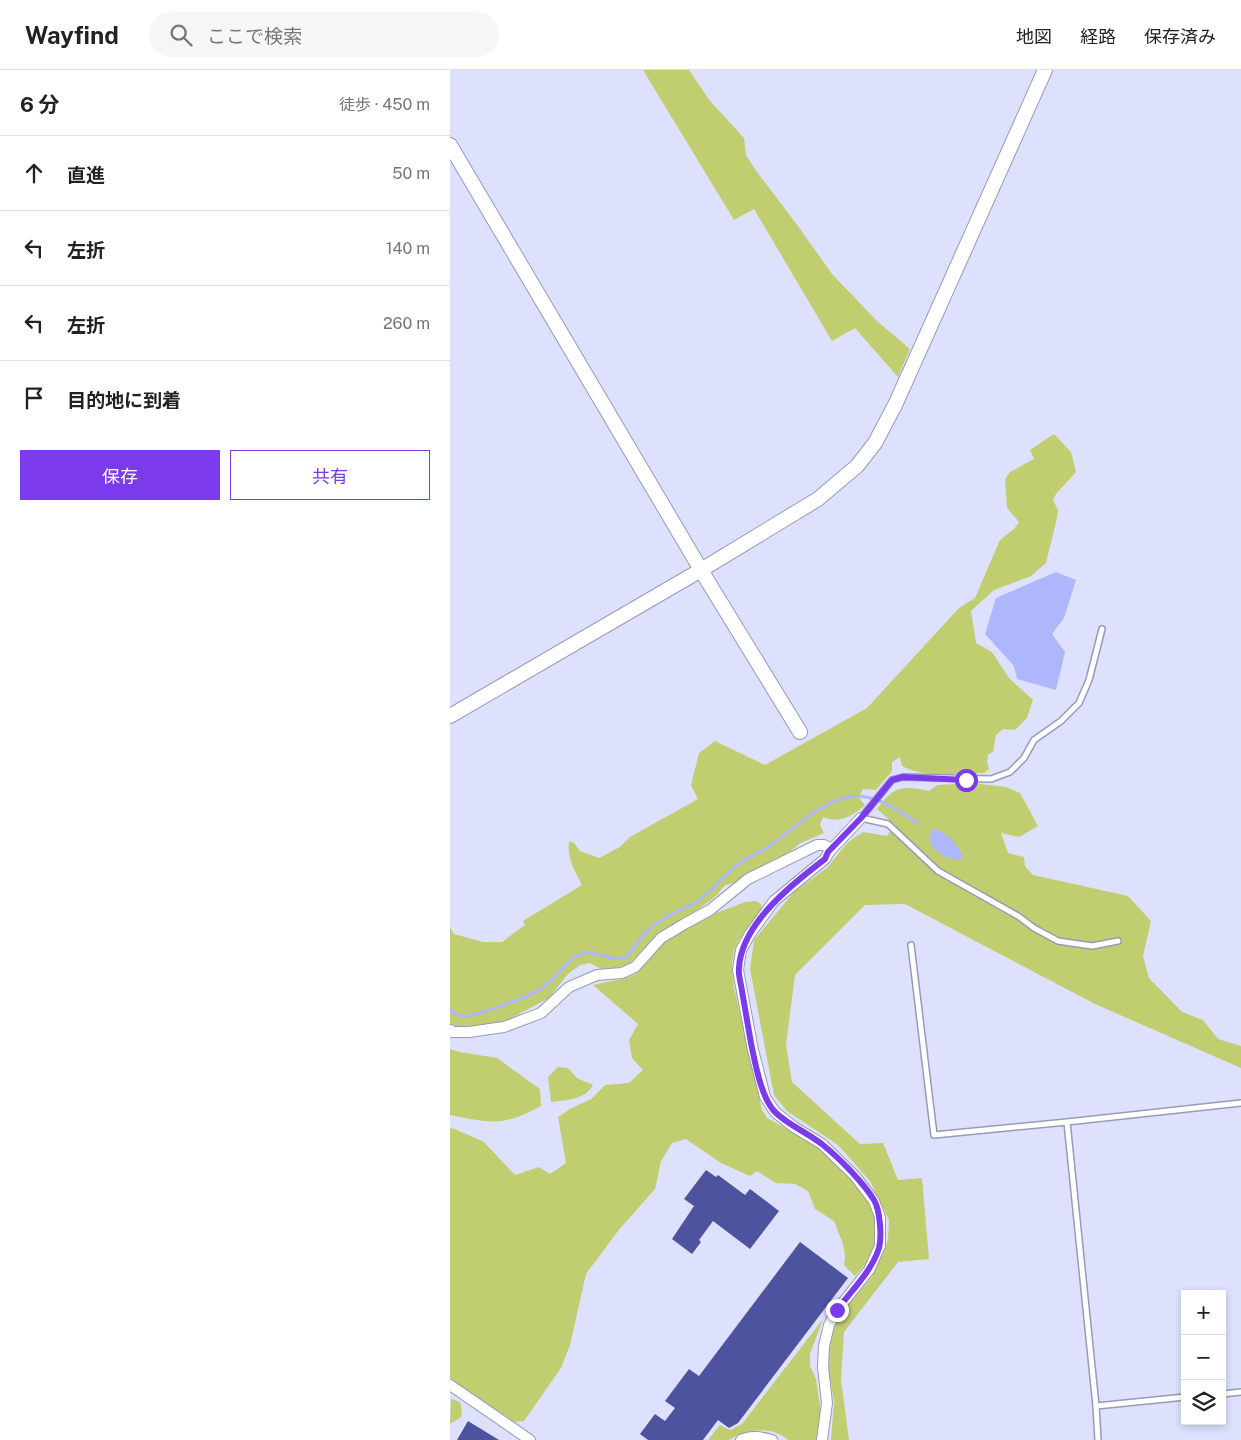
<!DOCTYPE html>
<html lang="ja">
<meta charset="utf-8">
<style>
:root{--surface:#fff;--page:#f6f6f6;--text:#222;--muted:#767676;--line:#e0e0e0;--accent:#7c3aed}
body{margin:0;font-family:"Public Sans","Noto Sans JP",sans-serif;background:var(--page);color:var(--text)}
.controls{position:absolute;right:15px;bottom:15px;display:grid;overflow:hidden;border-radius:0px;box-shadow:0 2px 8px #0003}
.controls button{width:45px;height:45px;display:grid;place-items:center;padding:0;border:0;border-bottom:1px solid var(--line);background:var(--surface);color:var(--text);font:25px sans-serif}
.stop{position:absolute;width:15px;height:15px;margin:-11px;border:4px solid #7c3aed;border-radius:50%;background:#fff}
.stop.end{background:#7c3aed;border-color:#fff;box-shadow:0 1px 5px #0008}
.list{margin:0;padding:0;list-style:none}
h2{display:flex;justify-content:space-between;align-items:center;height:65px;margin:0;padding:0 20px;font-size:21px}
h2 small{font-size:16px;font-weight:400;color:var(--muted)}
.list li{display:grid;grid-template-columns:32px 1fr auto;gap:15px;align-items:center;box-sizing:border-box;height:75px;padding:0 20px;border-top:1px solid var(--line)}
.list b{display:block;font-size:19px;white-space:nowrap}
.list em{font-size:16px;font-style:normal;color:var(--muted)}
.actions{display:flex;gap:10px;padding:15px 20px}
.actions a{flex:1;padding:11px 0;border:1px solid var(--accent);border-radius:0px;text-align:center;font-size:18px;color:var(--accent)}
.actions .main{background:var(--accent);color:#fff}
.icon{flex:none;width:28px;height:28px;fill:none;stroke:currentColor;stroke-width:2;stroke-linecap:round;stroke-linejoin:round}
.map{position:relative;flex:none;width:791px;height:1370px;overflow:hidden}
header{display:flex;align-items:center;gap:30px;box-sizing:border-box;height:70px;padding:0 25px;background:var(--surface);border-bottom:1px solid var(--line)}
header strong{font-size:24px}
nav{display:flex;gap:28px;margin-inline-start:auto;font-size:18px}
.search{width:350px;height:45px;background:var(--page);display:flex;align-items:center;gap:12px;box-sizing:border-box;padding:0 18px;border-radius:28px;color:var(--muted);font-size:19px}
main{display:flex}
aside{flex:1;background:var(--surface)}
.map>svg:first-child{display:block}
</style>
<header>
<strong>Wayfind</strong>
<div class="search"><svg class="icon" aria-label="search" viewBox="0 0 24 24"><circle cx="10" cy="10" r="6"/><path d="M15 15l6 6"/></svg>ここで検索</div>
<nav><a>地図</a><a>経路</a><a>保存済み</a></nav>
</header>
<main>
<aside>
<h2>6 分<small>徒歩 · 450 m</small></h2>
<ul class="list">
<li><svg class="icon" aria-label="ahead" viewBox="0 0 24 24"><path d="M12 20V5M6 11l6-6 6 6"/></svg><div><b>直進</b></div><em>50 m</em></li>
<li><svg class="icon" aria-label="left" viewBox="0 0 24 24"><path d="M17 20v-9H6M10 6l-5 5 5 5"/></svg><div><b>左折</b></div><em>140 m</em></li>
<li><svg class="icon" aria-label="left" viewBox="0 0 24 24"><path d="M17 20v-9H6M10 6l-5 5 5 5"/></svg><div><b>左折</b></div><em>260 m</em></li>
<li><svg class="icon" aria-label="arrive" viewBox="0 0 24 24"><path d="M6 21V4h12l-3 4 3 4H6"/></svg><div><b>目的地に到着</b></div></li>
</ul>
<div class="actions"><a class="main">保存</a><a>共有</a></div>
</aside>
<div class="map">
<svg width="791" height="1370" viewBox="0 0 791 1370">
<rect width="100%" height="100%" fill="#dde1fe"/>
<g fill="#c0ce6f">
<path d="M 193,0 L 239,0 L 260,31 L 294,68 L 296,85 L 307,102 L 348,156 L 382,204 L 427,251 L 460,279 L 448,307 L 405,258 L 382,271 L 304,139 L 284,150 Z"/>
<path d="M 604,364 L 621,382 L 626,402 L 606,424 L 603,430 L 608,440 L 607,448 L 596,493 L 581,506 L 544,520 L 521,541 L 526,573 L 542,582 L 559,608 L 583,630 L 577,648 L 565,660 L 553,659 L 546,665 L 543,682 L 538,684 L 537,692 L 539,699 L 534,703 C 507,702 476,709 452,696 L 450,687 L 442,692 L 442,701 L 426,720 L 413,719 L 409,728 L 415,735 C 403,746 389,754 373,747 L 370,755 L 374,763 L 349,774 L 335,786 L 284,813 L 275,815 L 266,826 L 253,836 L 204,868 L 180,893 L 167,898 L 151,899 L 140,893 L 130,895 L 118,904 L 99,928 L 52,953 L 13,958 L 0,954 L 0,857 L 4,864 L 33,872 L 52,872 L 75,855 L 73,851 L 132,815 C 124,800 117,788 119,771 L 124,773 L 130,781 L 149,788 L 170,777 L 180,767 L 248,729 L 241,715 L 249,683 L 265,671 L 315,695 L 417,638 L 509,538 L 525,528 L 550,470 L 564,459 L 569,452 L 557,438 L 555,409 L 560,402 L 584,389 L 580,380 Z"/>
<path d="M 522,713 L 556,717 L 570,723 L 588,756 L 569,767 L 551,763 L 558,783 L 574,787 L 575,796 L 583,805 L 678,826 L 701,851 L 693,886 L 699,908 L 732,942 L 753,950 L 768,969 L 791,976 L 791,998 L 645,934 L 455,834 L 415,835 L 345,905 L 336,975 L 342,1012 L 410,1074 L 433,1073 L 448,1110 L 472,1108 L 479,1189 L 448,1192 L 394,1262 L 391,1309 L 399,1370 L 381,1370 L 384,1332 L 378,1296 L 379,1271 L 391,1243 L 422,1207 L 438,1170 L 439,1150 L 420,1111 L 388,1075 L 337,1041 L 324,1025 L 300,899 L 304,870 L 344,822 L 377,798 L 397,773 L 413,762 L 437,766 L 445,755 L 427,739 C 443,716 453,715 479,721 L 487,715 Z"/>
<path d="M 306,831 L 311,834 L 312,841 L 289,870 L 284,880 L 282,893 L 284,917 L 312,1040 L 317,1048 L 360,1071 L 402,1108 L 413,1122 L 423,1141 L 426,1155 L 424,1180 L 417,1192 L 405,1206 L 394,1195 L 395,1186 L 393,1174 L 384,1151 L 365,1139 L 358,1121 L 345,1114 L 326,1113 L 307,1101 L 300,1106 L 271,1093 L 236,1069 L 222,1073 L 211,1091 L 205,1119 L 168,1161 L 136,1204 L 120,1275 L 111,1298 L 74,1351 L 64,1352 L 0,1308 L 0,1058 L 5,1059 L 34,1072 L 65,1105 L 89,1097 L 100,1104 L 116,1093 L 108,1047 L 120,1039 L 141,1029 L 155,1015 L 179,1013 L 193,1000 L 182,988 L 179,970 L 188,954 L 143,915 L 176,908 L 186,904 L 202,883 L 215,871 L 261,845 L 295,832 Z"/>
<path d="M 0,979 L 10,982 L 47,988 L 90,1019 L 91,1036 C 53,1057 40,1053 0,1045 Z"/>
<path d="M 108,997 L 118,998 L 127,1008 L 143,1015 C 135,1030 116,1030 101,1032 L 98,1007 Z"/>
<path d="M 373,1249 L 360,1284 L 360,1296 L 366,1309 L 371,1342 L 368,1370 L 338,1370 C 323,1357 306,1359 289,1365 C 285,1366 282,1369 278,1370 C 272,1370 264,1370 258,1370 L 270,1355 L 280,1360 L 292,1354 Z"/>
<path d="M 1,1329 L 10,1332 L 12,1340 L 11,1347 L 0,1354 Z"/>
</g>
<g fill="#aeb7fb">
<path d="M 606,502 L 626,510 L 614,548 L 602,564 L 615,582 L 606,620 L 567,609 L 564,596 L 535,564 L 546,528 Z"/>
<path d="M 484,758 C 495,762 511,776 513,788 C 502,794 481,781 480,769 C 479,765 482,761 484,758 Z"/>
</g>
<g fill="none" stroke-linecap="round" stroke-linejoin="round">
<path stroke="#aeb7fb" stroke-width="3" d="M 0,939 C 3,943 8,946 13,946 C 25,947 83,925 94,917 C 108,907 116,888 134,883 C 147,880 162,893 175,887 C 181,884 191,866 199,859 C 205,855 211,850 218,846 C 226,841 236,838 245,833 C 262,821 274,805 290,793 C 299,786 310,783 320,776 C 345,758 366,734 399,727 C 424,722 448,741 468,753"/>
</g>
<g fill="#4e53a0">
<path d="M 256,1100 L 266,1107 L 268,1105 L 295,1125 L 300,1119 L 329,1141 L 300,1179 L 263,1151 L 249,1170 L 251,1172 L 242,1184 L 222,1169 L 244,1136 L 234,1129 Z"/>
<path d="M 350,1172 L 398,1208 L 288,1353 L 279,1358 L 268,1350 L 253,1370 L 198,1370 L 190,1364 L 205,1344 L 215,1351 L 225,1338 L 215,1331 L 239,1299 L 249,1306 Z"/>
<path d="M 18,1351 L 49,1370 L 7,1370 Z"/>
</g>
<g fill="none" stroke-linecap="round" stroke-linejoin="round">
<defs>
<g id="service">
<path d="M 652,559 L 639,610 L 629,633 L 611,651 L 584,670 L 574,688 L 560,702 L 541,709 L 453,707 L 442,710 L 411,748 L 438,754 L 488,801 L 568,846 L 584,858 L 608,871 L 642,876 L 668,871"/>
<path d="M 461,875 L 484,1065 L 617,1052"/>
<path d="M 772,1324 L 791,1322"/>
<path d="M 646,1336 L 617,1052 L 791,1033"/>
<path d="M 648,1370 L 646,1336 L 735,1327"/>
</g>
<g id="minor">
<path d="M 0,960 L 3,962 L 19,962 L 54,957 L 91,943 L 119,917 L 147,905 L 172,903 L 185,897 L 211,868 L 236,853 L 260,840 L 298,809 L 367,775 L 374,775 L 378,777 L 379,782"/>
<path d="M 0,1315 L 80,1370"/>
<path d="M 291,1370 C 301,1365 311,1367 322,1370"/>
<path d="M 372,1370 L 377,1333 L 373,1297 L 374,1276 L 379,1255 L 387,1240 L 419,1200 L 424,1189 L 430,1176 L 430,1147 L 424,1131 L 405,1106 L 372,1074 L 344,1057 L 325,1042 L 315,1027 L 303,980 L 288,900 L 291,880 L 300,864 L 324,831 L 375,789 L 379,782 L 411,748"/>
</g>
<g id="tertiary">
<path d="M 0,75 L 260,515 L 350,662"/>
<path d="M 0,646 L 251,500 L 368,429 L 407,396 L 425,373 L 446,333 L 595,0"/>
</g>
</defs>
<use href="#service" stroke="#979bb6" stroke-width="8"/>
<use href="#minor" stroke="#979bb6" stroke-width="12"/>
<use href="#tertiary" stroke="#979bb6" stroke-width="16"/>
<use href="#service" stroke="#fff" stroke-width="5"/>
<use href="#minor" stroke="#fff" stroke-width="10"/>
<use href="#tertiary" stroke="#fff" stroke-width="14"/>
</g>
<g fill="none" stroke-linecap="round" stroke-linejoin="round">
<path stroke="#7c3aed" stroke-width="6" d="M 387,1240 C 401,1221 422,1201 429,1178 C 432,1166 430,1140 424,1130 C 413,1112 389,1088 373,1075 C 358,1063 340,1056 326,1043 C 311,1029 305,992 301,973 C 298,955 295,938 292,921 C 291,913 288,905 289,898 C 291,854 342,814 375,789 L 378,782 L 411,748 L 442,710 L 453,707 L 516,710"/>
</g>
</svg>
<div class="controls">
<button>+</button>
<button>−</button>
<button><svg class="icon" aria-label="layers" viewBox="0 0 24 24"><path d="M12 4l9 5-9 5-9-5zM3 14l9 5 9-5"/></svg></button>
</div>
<div class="stop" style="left:516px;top:710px"></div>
<div class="stop end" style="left:387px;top:1240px"></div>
</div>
</main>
